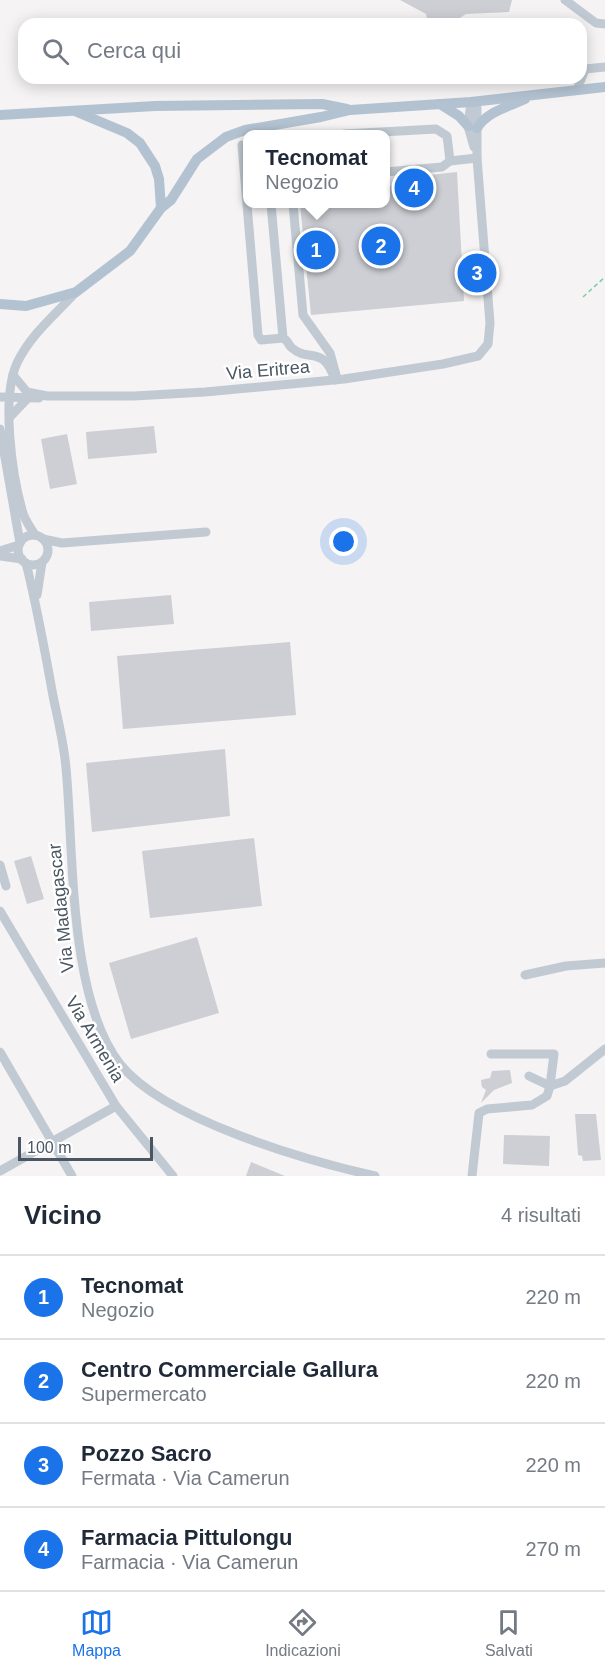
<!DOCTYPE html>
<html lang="it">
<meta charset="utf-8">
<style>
:root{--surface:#fff;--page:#f2f2f3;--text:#1f2937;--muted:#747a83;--line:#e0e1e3;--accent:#1a73e8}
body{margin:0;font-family:Helvetica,sans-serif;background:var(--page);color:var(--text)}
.scale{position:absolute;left:18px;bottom:15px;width:135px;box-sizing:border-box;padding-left:6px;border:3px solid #4a5661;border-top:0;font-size:16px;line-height:21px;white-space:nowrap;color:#4a5661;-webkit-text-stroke:4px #fff;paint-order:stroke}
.you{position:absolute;left:344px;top:542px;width:21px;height:21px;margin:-15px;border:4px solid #fff;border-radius:50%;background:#1a73e8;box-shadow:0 0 0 9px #1a73e833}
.badge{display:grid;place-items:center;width:39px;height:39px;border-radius:50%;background:var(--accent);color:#fff;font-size:20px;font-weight:700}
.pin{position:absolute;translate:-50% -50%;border:3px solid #fff;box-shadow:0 2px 6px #0006}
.popup{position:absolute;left:243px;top:130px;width:147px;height:78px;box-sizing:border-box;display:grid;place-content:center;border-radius:12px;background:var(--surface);filter:drop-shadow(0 2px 4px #0005);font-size:20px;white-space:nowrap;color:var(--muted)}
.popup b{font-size:22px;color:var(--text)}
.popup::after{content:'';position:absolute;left:50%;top:100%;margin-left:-12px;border:12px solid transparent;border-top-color:var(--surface)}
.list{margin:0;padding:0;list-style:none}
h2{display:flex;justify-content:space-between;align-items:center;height:78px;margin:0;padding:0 24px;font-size:26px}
h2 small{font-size:20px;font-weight:400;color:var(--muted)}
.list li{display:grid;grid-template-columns:39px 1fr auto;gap:18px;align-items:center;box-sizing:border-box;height:84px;padding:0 24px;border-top:2px solid var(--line)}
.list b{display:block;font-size:22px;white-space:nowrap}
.list p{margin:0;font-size:20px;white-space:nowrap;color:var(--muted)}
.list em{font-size:20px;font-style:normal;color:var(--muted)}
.icon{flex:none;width:33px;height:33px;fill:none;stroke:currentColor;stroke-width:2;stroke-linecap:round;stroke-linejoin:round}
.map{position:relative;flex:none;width:605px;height:1176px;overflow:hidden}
.search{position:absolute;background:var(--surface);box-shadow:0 3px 15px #0003;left:18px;right:18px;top:18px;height:66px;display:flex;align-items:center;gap:15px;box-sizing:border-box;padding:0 21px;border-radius:18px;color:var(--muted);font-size:22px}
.sheet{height:414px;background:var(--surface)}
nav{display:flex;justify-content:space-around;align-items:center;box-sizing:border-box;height:84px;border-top:2px solid var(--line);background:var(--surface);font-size:16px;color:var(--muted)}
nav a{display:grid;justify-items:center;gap:3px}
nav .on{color:var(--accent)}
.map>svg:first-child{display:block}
</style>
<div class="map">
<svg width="605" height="1176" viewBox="0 0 605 1176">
<rect width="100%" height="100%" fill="#f5f3f3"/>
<g fill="#cdcfd5">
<path d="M 400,0 L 512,0 L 509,12 L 466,14 L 450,24 L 428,24 L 426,14 Z"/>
<path d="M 457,172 L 464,301 L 311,315 L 300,204 L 385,204 L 385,189 L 411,177 Z"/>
<path d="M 154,426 L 157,453 L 88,459 L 86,432 Z"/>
<path d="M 67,434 L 77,484 L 50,489 L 41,439 Z"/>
<path d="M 171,595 L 174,624 L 91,631 L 89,602 Z"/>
<path d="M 290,642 L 296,715 L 123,729 L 117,656 Z"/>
<path d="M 225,749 L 230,816 L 92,832 L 86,763 Z"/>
<path d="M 254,838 L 262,906 L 150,918 L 142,851 Z"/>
<path d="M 31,856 L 44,899 L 27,904 L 14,861 Z"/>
<path d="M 197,937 L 219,1013 L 131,1039 L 109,963 Z"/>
<path d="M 510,1070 L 512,1083 L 494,1090 L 481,1103 L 486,1090 L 482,1087 L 481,1080 L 490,1078 L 492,1071 Z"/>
<path d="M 575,1114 L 596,1114 L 601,1160 L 583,1161 L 582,1156 L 578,1155 Z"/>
<path d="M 504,1135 L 550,1136 L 549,1166 L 503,1164 Z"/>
<path d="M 251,1162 L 285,1176 L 246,1176 Z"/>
</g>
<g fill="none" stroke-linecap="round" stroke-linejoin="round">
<path stroke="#7ad0a6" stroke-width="1.5" stroke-dasharray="4.5 3" stroke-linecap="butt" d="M 583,297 L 605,277"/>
<g stroke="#c1cad2" stroke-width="9">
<path d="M 565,0 L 596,23 L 605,24"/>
<path d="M 577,90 L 585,69 L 605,67"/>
<path d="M 471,102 L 468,126 L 474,147"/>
<path d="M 344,134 L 436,129 L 447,136 L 450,161"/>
<path d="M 247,145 L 242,145 L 258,335 L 261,340 L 283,338"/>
<path d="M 385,172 L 442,167 L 450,161 L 477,158"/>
<path d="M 271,204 L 283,338 C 289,341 287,344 292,348 C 309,363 323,344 335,380"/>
<path d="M 293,204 L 303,315 L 330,353 L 336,375"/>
<path d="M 13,375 L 27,392 L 47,396 L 134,396 L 205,392 L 344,379 L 443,364 L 478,356 L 488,344 L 490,323 L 477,158 L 477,108 L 471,102"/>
<path d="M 0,397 L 39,398"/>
<path d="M 10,417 L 27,399"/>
<path d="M 0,429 L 20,543"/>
<path d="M 35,535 C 30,527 24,519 22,510 C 12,474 1,398 17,363 C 31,334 55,315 76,292"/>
<circle cx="33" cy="550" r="15"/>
<path d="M 43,539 L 62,543 L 206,532"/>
<path d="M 0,551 L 19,545"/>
<path d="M 0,556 L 22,559"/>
<path d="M 26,563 C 37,607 45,651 53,696 C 58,720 64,744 66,768 C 74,851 68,997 120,1064 C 165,1120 305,1160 375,1176"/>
<path d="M 37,595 L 42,562"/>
<path d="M 0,865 L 6,886"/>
<path d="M 0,911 L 116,1106 L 173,1176"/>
<path d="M 525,975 L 566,966 L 605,963"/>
<path d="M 0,1052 L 72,1176"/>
<path d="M 491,1054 L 554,1054 L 550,1086 L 565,1081 L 605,1049"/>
<path d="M 0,1171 L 116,1106"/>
<path d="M 472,1176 L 479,1113 L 487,1109 L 532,1105 L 547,1096 L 550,1086 L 529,1076"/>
</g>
<g stroke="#b3c2d1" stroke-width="10">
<path d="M 440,104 L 459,116 L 468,126"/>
<path d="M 0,115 L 155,106 L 322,104 L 347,109"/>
<path d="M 477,128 C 488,111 508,107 525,99"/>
<path d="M 161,208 L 171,200 L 197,159 L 226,137 L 245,130 L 321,117 L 350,110 L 471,102 L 605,87"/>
<path d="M 0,304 L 26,306 L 76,292 L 130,251 L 161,208 L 159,179 L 155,166 L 140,143 L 127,133 L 77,112"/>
</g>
</g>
<g text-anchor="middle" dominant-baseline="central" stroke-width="5" stroke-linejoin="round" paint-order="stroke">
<g font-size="18" fill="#4a5661" stroke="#fff">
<text transform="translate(268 370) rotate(-5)">Via Eritrea</text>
<text transform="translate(61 908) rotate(-96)">Via Madagascar</text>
<text transform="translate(95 1039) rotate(59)">Via Armenia</text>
</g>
</g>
</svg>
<div class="scale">100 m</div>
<div class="you"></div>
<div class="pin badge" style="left:316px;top:250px">1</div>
<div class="popup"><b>Tecnomat</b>Negozio</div>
<div class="pin badge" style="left:381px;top:246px">2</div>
<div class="pin badge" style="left:477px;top:273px">3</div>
<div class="pin badge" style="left:414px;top:188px">4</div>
<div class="search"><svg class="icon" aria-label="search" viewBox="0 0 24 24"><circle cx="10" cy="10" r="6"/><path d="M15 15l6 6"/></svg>Cerca qui</div>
</div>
<section class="sheet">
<h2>Vicino<small>4 risultati</small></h2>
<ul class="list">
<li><span class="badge">1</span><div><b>Tecnomat</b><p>Negozio</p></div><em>220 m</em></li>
<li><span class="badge">2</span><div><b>Centro Commerciale Gallura</b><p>Supermercato</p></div><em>220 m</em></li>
<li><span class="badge">3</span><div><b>Pozzo Sacro</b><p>Fermata · Via Camerun</p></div><em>220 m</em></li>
<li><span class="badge">4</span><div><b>Farmacia Pittulongu</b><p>Farmacia · Via Camerun</p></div><em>270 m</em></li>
</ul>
</section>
<nav>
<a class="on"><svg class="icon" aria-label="map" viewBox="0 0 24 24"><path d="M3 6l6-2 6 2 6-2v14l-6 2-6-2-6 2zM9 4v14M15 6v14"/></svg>Mappa</a>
<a><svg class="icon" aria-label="directions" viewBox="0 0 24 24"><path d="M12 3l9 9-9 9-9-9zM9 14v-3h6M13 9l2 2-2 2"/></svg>Indicazioni</a>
<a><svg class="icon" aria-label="saved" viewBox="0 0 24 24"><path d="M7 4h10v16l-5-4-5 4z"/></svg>Salvati</a>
</nav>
